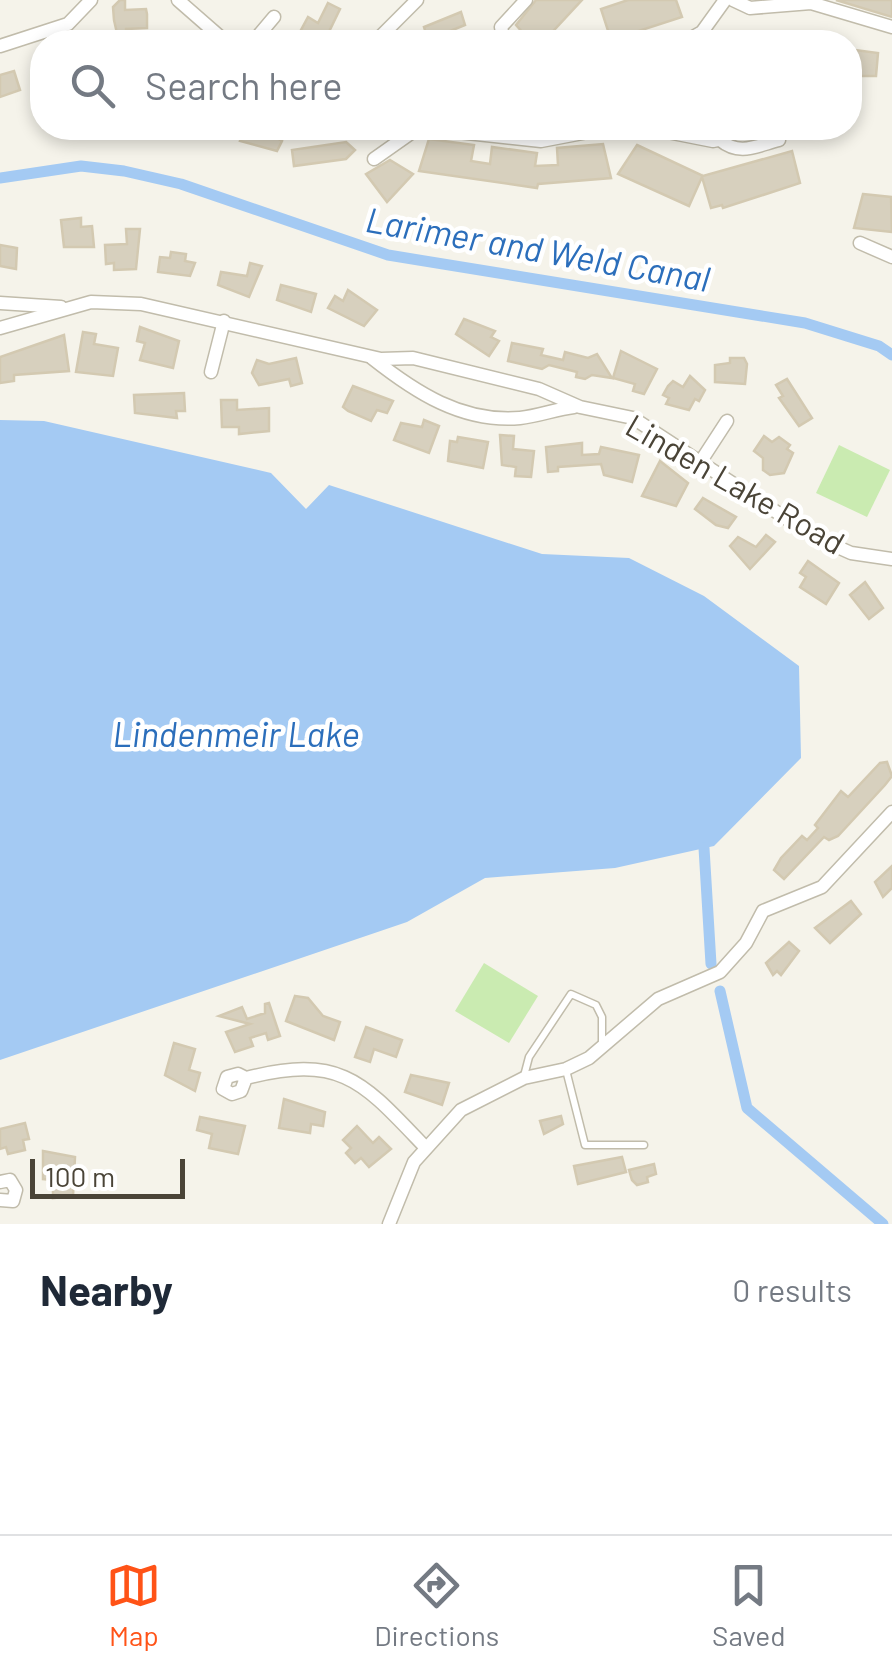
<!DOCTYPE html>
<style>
:root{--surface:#fff;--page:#f6f6f7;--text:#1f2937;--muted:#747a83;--line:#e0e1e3;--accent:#ff5317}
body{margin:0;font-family:Barlow,sans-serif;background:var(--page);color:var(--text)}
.scale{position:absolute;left:30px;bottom:25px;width:155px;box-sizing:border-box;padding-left:10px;border:5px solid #4a4437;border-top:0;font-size:28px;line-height:35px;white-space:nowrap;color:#4a4437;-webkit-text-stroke:8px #fff;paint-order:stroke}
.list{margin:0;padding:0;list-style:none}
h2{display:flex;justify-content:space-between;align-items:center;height:130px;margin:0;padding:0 40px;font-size:42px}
h2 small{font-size:32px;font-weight:400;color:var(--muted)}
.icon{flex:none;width:55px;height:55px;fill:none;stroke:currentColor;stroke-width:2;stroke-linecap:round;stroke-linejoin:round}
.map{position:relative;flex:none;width:892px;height:1224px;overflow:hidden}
.search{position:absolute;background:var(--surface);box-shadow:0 5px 15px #0003;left:30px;right:30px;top:30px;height:110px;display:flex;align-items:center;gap:25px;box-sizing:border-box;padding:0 35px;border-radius:40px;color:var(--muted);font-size:38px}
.sheet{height:310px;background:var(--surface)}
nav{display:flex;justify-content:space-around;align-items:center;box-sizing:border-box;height:140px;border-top:2px solid var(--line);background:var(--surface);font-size:28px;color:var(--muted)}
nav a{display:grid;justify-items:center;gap:5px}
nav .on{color:var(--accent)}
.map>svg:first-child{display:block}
</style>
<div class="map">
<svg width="892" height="1224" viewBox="0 0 892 1224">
<rect width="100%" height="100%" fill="#f5f3ea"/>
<g fill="#caebb1">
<path d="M 839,445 L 890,470 L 867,517 L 816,493 Z"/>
<path d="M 484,963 L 538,996 L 509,1043 L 455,1011 Z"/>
</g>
<path fill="#a4caf3" d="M 0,420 L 44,421 L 271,473 L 306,509 L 329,485 L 542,554 L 629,558 L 704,596 L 799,666 L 801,758 L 714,846 L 615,868 L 485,878 L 407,922 L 0,1060 Z"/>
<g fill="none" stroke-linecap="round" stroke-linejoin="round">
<g stroke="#a4caf3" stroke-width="11">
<path d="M 0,178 L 81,166 L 124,171 L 181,184 L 388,255 L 805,323 L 879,346 L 892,355"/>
<path d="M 704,848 L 711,964"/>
<path d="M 720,991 L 747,1108 L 883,1224"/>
</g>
</g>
<g fill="#d7d0be" stroke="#d3c9b1" stroke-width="2.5">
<path d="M 120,0 L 125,0 L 125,10 L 146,9 L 147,14 L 147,28 L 126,29 L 126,42 L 119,42 L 114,20 L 113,7 Z"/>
<path d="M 536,0 L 582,0 L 543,42 L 531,42 L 516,25 Z"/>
<path d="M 628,0 L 676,0 L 682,17 L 611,40 L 601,9 Z"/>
<path d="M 836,0 L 892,0 L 892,17 Z"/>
<path d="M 328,3 L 340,9 L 324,42 L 301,30 L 308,17 L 318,23 Z"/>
<path d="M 461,12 L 465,25 L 428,40 L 424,27 Z"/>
<path d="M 855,50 L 878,53 L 876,76 L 850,76 L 850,57 L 854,58 Z"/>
<path d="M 14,71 L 20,90 L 0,97 L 0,75 Z"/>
<path d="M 245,128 L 257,128 L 282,141 L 277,151 L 240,141 Z"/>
<path d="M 429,139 L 474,145 L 471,161 L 490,164 L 492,147 L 537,153 L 535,166 L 558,165 L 557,148 L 603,144 L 611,178 L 538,184 L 537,188 L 419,171 Z"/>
<path d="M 346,142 L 355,150 L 346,159 L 294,166 L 292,150 Z"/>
<path d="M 637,145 L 703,176 L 792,151 L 800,183 L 723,208 L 722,205 L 711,208 L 702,177 L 689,206 L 618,174 Z"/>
<path d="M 390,160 L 413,174 L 387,202 L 366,174 Z"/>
<path d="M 863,194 L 891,197 L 892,232 L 854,228 Z"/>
<path d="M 81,218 L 81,227 L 92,226 L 94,247 L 64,247 L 61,220 Z"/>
<path d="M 126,229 L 140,229 L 136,269 L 114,270 L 114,263 L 106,264 L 105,245 L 127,244 Z"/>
<path d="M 0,245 L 17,248 L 16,269 L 0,266 Z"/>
<path d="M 171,252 L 186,254 L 185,261 L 195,263 L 190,276 L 158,272 L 160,257 L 170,258 Z"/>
<path d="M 250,263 L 262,266 L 249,297 L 218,285 L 221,272 L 247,276 Z"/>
<path d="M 281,285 L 316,294 L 311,312 L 277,300 Z"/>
<path d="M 348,290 L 377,310 L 364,326 L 328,308 L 335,296 L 343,301 Z"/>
<path d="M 464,319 L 495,331 L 491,337 L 499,341 L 489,356 L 456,334 Z"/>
<path d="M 140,327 L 179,341 L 173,368 L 140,360 L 145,343 L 137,341 Z"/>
<path d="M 83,332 L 96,334 L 94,344 L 118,348 L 113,376 L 76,372 Z"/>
<path d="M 64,335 L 69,371 L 14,375 L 14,381 L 0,383 L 0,357 Z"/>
<path d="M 512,343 L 543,349 L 541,355 L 563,360 L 565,352 L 588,358 L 597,354 L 612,378 L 592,375 L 585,379 L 576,377 L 577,372 L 549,365 L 542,369 L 508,361 Z"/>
<path d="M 621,351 L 657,369 L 644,394 L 633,391 L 635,384 L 613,378 Z"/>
<path d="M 296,358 L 302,383 L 291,386 L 289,379 L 259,385 L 252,373 L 257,360 L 269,364 Z"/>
<path d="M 730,358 L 744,358 L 747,364 L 745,384 L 715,382 L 715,365 L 730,363 Z"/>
<path d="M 690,376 L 705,390 L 699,401 L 695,399 L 689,410 L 666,404 L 669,398 L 663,395 L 668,386 L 673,381 L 683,387 Z"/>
<path d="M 787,379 L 812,418 L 799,426 L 779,398 L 783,396 L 776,385 Z"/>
<path d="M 353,386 L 393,401 L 387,413 L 377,410 L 371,421 L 348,411 L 343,407 Z"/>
<path d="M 184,393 L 185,411 L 176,411 L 177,418 L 135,413 L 134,395 Z"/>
<path d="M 221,400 L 237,400 L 237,410 L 269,408 L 269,431 L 239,434 L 239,427 L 222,427 Z"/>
<path d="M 424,420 L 439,426 L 429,453 L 394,440 L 401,423 L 422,427 Z"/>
<path d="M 500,435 L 514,436 L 513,449 L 534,451 L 531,477 L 515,476 L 516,467 L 502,465 Z"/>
<path d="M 764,436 L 772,442 L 779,437 L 790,445 L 787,449 L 793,453 L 784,473 L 770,475 L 763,470 L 763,458 L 754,451 Z"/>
<path d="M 458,437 L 488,442 L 483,468 L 448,461 L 450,441 L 457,442 Z"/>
<path d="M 582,443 L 582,455 L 599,454 L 601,447 L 639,455 L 632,482 L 604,475 L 601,464 L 558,467 L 558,471 L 548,472 L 546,447 Z"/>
<path d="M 660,461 L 688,483 L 676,506 L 642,496 Z"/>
<path d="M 703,498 L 736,517 L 728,528 L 716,525 L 695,509 Z"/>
<path d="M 766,535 L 775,542 L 750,569 L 730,546 L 738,537 L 756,547 Z"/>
<path d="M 808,561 L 839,583 L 826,604 L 800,587 L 806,577 L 800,573 Z"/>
<path d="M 865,582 L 883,608 L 869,619 L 850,595 Z"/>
<path d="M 887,762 L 892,776 L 885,785 L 838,836 L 829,840 L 824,837 L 784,879 L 774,870 L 781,858 L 802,836 L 807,840 L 818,828 L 815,825 L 841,791 L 848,797 L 880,763 Z"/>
<path d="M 892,866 L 892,888 L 883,897 L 875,882 Z"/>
<path d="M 851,901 L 861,914 L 830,943 L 815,928 Z"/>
<path d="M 789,942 L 799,951 L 781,975 L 777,971 L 773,975 L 766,963 Z"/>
<path d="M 295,996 L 308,998 L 323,1016 L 340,1022 L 334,1040 L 286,1021 Z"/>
<path d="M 269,1003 L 280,1036 L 268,1040 L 266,1033 L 250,1038 L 253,1046 L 235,1052 L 226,1032 L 250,1024 L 219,1016 L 242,1007 L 247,1019 L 265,1013 L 265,1004 Z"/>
<path d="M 366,1027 L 402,1040 L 396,1057 L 374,1049 L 370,1062 L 355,1057 Z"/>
<path d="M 174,1043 L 195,1049 L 189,1070 L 200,1073 L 195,1091 L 165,1075 Z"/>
<path d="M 411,1075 L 449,1083 L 442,1105 L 405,1092 Z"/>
<path d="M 284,1099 L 325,1112 L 323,1126 L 311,1124 L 310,1133 L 279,1128 Z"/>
<path d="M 561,1116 L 563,1124 L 544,1134 L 540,1121 Z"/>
<path d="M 200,1117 L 245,1126 L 238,1154 L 209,1148 L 212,1134 L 197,1130 Z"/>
<path d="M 25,1123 L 29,1139 L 23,1140 L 25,1150 L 8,1154 L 6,1147 L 0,1149 L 0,1129 Z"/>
<path d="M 357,1126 L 373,1143 L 379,1137 L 391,1149 L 369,1167 L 361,1158 L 355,1163 L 346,1153 L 351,1148 L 343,1140 Z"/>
<path d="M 43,1151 L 75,1157 L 73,1196 L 53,1198 L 53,1180 L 43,1179 Z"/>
<path d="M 622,1157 L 626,1172 L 578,1184 L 574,1166 Z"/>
<path d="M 654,1164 L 656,1174 L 647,1177 L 648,1182 L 637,1185 L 632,1180 L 629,1170 Z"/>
</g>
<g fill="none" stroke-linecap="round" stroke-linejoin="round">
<defs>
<g id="lane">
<path d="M 566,1070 L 585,1145 L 644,1145"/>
<path d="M 524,1076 L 529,1057 L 571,994 L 596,1005 L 602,1017 L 602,1043"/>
</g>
<g id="street">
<path d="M 178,0 L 226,42"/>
<path d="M 733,0 L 750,8 L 811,3 L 892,27"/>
<path d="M 253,42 L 274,17"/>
<path d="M 375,42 L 417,0"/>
<path d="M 504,42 L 501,27 L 526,0"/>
<path d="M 684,42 L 702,32 L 725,0"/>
<path d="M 0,46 L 68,24 L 91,0"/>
<path d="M 421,128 L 541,141 L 609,128"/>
<path d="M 647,128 L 713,141 L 723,139 L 734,128"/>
<path d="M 720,140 C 739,156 756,146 779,140"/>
<path d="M 374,159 L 418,128"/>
<path d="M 860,243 L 892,257"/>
<path d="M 0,303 L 61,307"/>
<path d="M 0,328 L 91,302 L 141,304 L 381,359 L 413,358 L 539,389 L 580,407 L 633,418 L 813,536 L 851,553 L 892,559"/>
<path d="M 372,358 C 415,392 462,423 520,418 C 539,416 556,409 574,407"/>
<path d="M 211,372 L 224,321"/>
<path d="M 701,461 L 727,421"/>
<path d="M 246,1078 L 241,1091 L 232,1094 L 223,1089 L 227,1077 L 238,1074 L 246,1078 C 342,1054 362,1081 425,1147"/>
<path d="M 0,1182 L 10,1180 L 16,1190 L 13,1201 L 0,1200"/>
<path d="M 389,1224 L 414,1162 L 461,1110 L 524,1078 L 566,1069 L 589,1058 L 658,999 L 720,972 L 746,943 L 763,911 L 822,887 L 892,812"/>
</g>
</defs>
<use href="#lane" stroke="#c1bcab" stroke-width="9"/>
<use href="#street" stroke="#c1bcab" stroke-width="15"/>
<use href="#lane" stroke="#fff" stroke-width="6"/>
<use href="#street" stroke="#fff" stroke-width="12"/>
</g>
<g text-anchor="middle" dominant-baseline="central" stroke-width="9" stroke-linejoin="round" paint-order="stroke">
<g font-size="32" fill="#4a4437" stroke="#fff">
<text transform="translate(736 483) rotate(30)">Linden Lake Road</text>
</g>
<g font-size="35" font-style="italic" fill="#2b6ebb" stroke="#fff">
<text transform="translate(538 248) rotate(10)">Larimer and Weld Canal</text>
<text x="236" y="733">Lindenmeir Lake</text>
</g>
</g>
</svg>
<div class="scale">100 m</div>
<div class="search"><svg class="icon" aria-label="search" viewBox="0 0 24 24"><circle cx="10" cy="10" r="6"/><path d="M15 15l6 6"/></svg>Search here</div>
</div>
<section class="sheet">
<h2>Nearby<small>0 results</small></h2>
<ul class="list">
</ul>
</section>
<nav>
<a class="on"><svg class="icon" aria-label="map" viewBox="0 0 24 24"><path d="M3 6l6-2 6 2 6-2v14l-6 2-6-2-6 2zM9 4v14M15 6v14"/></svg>Map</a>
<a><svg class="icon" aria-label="directions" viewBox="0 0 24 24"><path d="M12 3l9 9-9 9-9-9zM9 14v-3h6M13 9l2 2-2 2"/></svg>Directions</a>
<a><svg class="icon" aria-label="saved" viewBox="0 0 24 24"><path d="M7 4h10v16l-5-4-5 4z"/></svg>Saved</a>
</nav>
